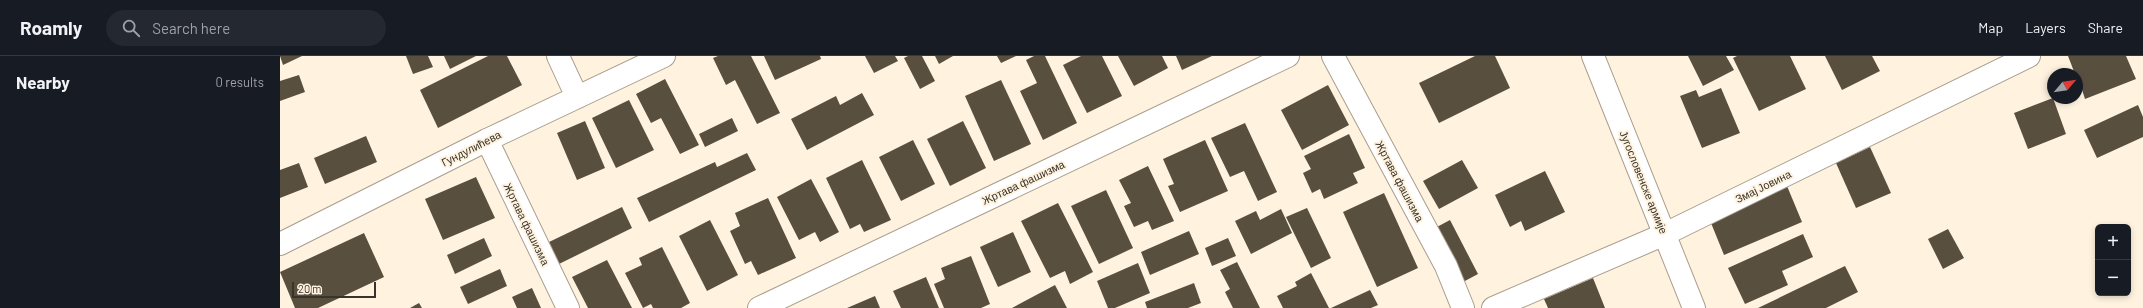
<!DOCTYPE html>
<meta charset="utf-8">
<style>
:root{--surface:#171b24;--page:#242831;--text:#f1f3f6;--muted:#9ea1a6;--line:#363941}
body{margin:0;font-family:Barlow,sans-serif;background:var(--page);color:var(--text)}
.controls{position:absolute;right:12px;bottom:12px;display:grid;overflow:hidden;border-radius:6px;box-shadow:0 2px 6px #0003}
.controls button{width:36px;height:36px;display:grid;place-items:center;padding:0;border:0;border-bottom:1px solid var(--line);background:var(--surface);color:var(--text);font:20px sans-serif}
.compass{position:absolute;left:1767px;top:12px;width:36px;height:36px;border-radius:50%;background:var(--surface);box-shadow:0 2px 6px #0003;rotate:61deg}
.scale{position:absolute;left:12px;bottom:10px;width:84px;box-sizing:border-box;padding-left:4px;border:2px solid #38342c;border-top:0;font-size:11px;line-height:14px;white-space:nowrap;color:#38342c;-webkit-text-stroke:3px #fff3e0;paint-order:stroke}
.list{margin:0;padding:0;list-style:none}
h2{display:flex;justify-content:space-between;align-items:center;height:52px;margin:0;padding:0 16px;font-size:17px}
h2 small{font-size:13px;font-weight:400;color:var(--muted)}
.icon{flex:none;width:22px;height:22px;fill:none;stroke:currentColor;stroke-width:2;stroke-linecap:round;stroke-linejoin:round}
.map{position:relative;flex:none;width:1863px;height:252px;overflow:hidden}
header{display:flex;align-items:center;gap:24px;box-sizing:border-box;height:56px;padding:0 20px;background:var(--surface);border-bottom:1px solid var(--line)}
header strong{font-size:19px}
nav{display:flex;gap:22px;margin-inline-start:auto;font-size:14px}
.search{width:280px;height:36px;background:var(--page);display:flex;align-items:center;gap:10px;box-sizing:border-box;padding:0 14px;border-radius:22px;color:var(--muted);font-size:15px}
main{display:flex}
aside{flex:1;background:var(--surface)}
.map>svg:first-child{display:block}
</style>
<header>
<strong>Roamly</strong>
<div class="search"><svg class="icon" aria-label="search" viewBox="0 0 24 24"><circle cx="10" cy="10" r="6"/><path d="M15 15l6 6"/></svg>Search here</div>
<nav><a>Map</a><a>Layers</a><a>Share</a></nav>
</header>
<main>
<aside>
<h2>Nearby<small>0 results</small></h2>
<ul class="list">
</ul>
</aside>
<div class="map">
<svg width="1863" height="252" viewBox="0 0 1863 252">
<rect width="100%" height="100%" fill="#fff3e0"/>
<g fill="#584f3f">
<path d="M 0,0 L 22,0 L 3,9 Z"/>
<path d="M 126,0 L 148,0 L 153,11 L 133,18 Z"/>
<path d="M 164,0 L 196,0 L 170,13 Z"/>
<path d="M 208,0 L 227,0 L 242,29 L 158,72 L 140,34 Z"/>
<path d="M 438,0 L 471,0 L 500,57 L 477,68 L 455,24 L 446,29 L 433,2 Z"/>
<path d="M 484,0 L 540,0 L 541,3 L 495,24 Z"/>
<path d="M 585,0 L 615,0 L 618,5 L 594,17 Z"/>
<path d="M 628,0 L 642,0 L 655,25 L 640,33 L 624,2 Z"/>
<path d="M 655,0 L 673,0 L 659,8 Z"/>
<path d="M 717,0 L 736,0 L 721,7 Z"/>
<path d="M 754,0 L 765,0 L 797,67 L 763,84 L 740,35 L 757,27 L 746,4 Z"/>
<path d="M 801,0 L 822,0 L 842,40 L 807,57 L 783,9 Z"/>
<path d="M 838,0 L 882,0 L 888,12 L 854,30 Z"/>
<path d="M 896,0 L 932,0 L 902,14 Z"/>
<path d="M 1195,0 L 1215,0 L 1230,32 L 1159,67 L 1139,27 Z"/>
<path d="M 1408,0 L 1446,0 L 1454,14 L 1423,30 Z"/>
<path d="M 1457,0 L 1510,0 L 1526,33 L 1479,55 L 1453,2 Z"/>
<path d="M 1545,0 L 1592,0 L 1600,15 L 1562,34 Z"/>
<path d="M 1788,0 L 1846,0 L 1856,23 L 1805,43 L 1797,18 L 1795,18 Z"/>
<path d="M 19,19 L 25,36 L 0,45 L 0,25 Z"/>
<path d="M 385,23 L 419,89 L 400,98 L 381,62 L 371,67 L 356,38 Z"/>
<path d="M 721,24 L 751,88 L 714,105 L 685,40 Z"/>
<path d="M 1048,29 L 1069,69 L 1022,94 L 1001,54 Z"/>
<path d="M 1441,32 L 1460,77 L 1422,92 L 1400,40 L 1416,34 L 1419,41 Z"/>
<path d="M 582,37 L 594,59 L 527,94 L 511,63 L 556,40 L 560,49 Z"/>
<path d="M 1773,42 L 1786,78 L 1748,93 L 1734,57 Z"/>
<path d="M 349,44 L 374,94 L 336,112 L 312,62 Z"/>
<path d="M 1858,49 L 1863,61 L 1863,81 L 1817,102 L 1804,74 Z"/>
<path d="M 452,62 L 458,75 L 425,91 L 419,78 Z"/>
<path d="M 305,65 L 325,112 L 297,124 L 277,77 Z"/>
<path d="M 683,65 L 706,112 L 670,130 L 647,83 Z"/>
<path d="M 965,67 L 997,136 L 978,145 L 964,115 L 950,121 L 931,82 Z"/>
<path d="M 1069,78 L 1085,112 L 1073,117 L 1078,127 L 1044,143 L 1040,133 L 1032,137 L 1023,117 L 1031,113 L 1024,100 Z"/>
<path d="M 86,80 L 97,106 L 45,128 L 34,102 Z"/>
<path d="M 633,84 L 655,128 L 621,145 L 599,101 Z"/>
<path d="M 925,84 L 948,135 L 900,156 L 888,130 L 894,128 L 883,103 Z"/>
<path d="M 1590,91 L 1611,137 L 1576,152 L 1556,107 Z"/>
<path d="M 467,97 L 476,114 L 369,166 L 357,142 L 435,106 L 437,111 Z"/>
<path d="M 582,104 L 611,164 L 584,176 L 580,168 L 570,173 L 546,122 Z"/>
<path d="M 1182,104 L 1198,132 L 1159,153 L 1143,125 Z"/>
<path d="M 19,107 L 28,131 L 0,142 L 0,114 Z"/>
<path d="M 868,110 L 894,165 L 872,174 L 868,165 L 854,171 L 844,150 L 851,147 L 839,124 Z"/>
<path d="M 1265,115 L 1285,156 L 1245,175 L 1241,165 L 1230,171 L 1215,139 Z"/>
<path d="M 196,121 L 215,162 L 163,184 L 145,143 Z"/>
<path d="M 531,123 L 559,176 L 540,186 L 535,176 L 519,184 L 497,141 Z"/>
<path d="M 1507,130 L 1522,166 L 1444,199 L 1429,162 Z"/>
<path d="M 826,134 L 853,192 L 819,208 L 791,150 Z"/>
<path d="M 1104,137 L 1138,212 L 1097,231 L 1063,156 Z"/>
<path d="M 488,142 L 516,202 L 478,219 L 471,205 L 465,208 L 450,175 L 460,170 L 455,157 Z"/>
<path d="M 778,147 L 813,216 L 790,228 L 785,215 L 770,222 L 741,165 Z"/>
<path d="M 342,151 L 352,172 L 279,208 L 269,186 Z"/>
<path d="M 1027,152 L 1051,202 L 1031,212 L 1006,161 Z"/>
<path d="M 1001,153 L 1012,177 L 971,198 L 955,165 L 976,155 L 980,164 Z"/>
<path d="M 430,164 L 458,219 L 427,235 L 399,180 Z"/>
<path d="M 1170,164 L 1198,218 L 1183,226 L 1155,172 Z"/>
<path d="M 1668,173 L 1684,202 L 1663,213 L 1648,183 Z"/>
<path d="M 909,175 L 919,198 L 870,219 L 861,196 Z"/>
<path d="M 733,176 L 751,216 L 718,231 L 700,191 Z"/>
<path d="M 84,177 L 104,221 L 38,252 L 15,252 L 0,216 Z"/>
<path d="M 1523,178 L 1533,201 L 1502,215 L 1508,229 L 1465,248 L 1448,212 Z"/>
<path d="M 204,182 L 212,200 L 175,218 L 167,199 Z"/>
<path d="M 948,182 L 956,200 L 932,210 L 925,192 Z"/>
<path d="M 382,191 L 410,247 L 401,252 L 373,252 L 371,248 L 363,252 L 345,217 L 362,209 L 359,202 Z"/>
<path d="M 691,200 L 710,248 L 701,252 L 664,252 L 654,228 L 665,223 L 661,212 Z"/>
<path d="M 327,204 L 352,252 L 308,252 L 292,221 Z"/>
<path d="M 957,206 L 980,252 L 953,252 L 945,236 L 950,233 L 940,214 Z"/>
<path d="M 858,207 L 870,237 L 835,252 L 828,252 L 817,225 Z"/>
<path d="M 1565,210 L 1578,236 L 1546,252 L 1478,252 Z"/>
<path d="M 220,213 L 227,230 L 188,248 L 180,231 Z"/>
<path d="M 1031,217 L 1049,252 L 1003,252 L 997,240 L 1017,230 L 1015,226 Z"/>
<path d="M 646,221 L 659,252 L 621,252 L 613,235 Z"/>
<path d="M 1313,222 L 1325,252 L 1268,252 L 1264,243 Z"/>
<path d="M 914,227 L 921,247 L 908,252 L 867,252 L 865,246 Z"/>
<path d="M 775,229 L 787,252 L 732,252 Z"/>
<path d="M 252,232 L 261,252 L 237,252 L 232,241 Z"/>
<path d="M 1090,234 L 1098,249 L 1091,252 L 1051,252 Z"/>
<path d="M 595,240 L 600,252 L 567,252 Z"/>
<path d="M 139,247 L 142,252 L 130,252 Z"/>
</g>
<g fill="none" stroke-linecap="round" stroke-linejoin="round">
<defs>
<g id="minor">
<path d="M 278,0 L 297,41"/>
<path d="M 1053,0 L 1166,210 L 1183,252"/>
<path d="M 1313,0 L 1414,252"/>
<path d="M 207,84 L 288,252"/>
<path d="M 0,188 L 207,84 L 384,0"/>
<path d="M 479,252 L 1008,0"/>
<path d="M 1213,252 L 1385,178 L 1749,0"/>
</g>
</defs>
<use href="#minor" stroke="#a99e8c" stroke-width="24"/>
<use href="#minor" stroke="#fff" stroke-width="22"/>
</g>
<g text-anchor="middle" dominant-baseline="central" stroke-width="4" stroke-linejoin="round" paint-order="stroke">
<g font-size="11" fill="#38342c" stroke="#fff3e0">
<text transform="translate(191 92) rotate(-27)">Гундулићева</text>
<text transform="translate(1120 125) rotate(62)">Жртава фашизма</text>
<text transform="translate(743 126) rotate(-25)">Жртава фашизма</text>
<text transform="translate(1364 126) rotate(68)">Југословенске армије</text>
<text transform="translate(1483 130) rotate(-26)">Змај Јовина</text>
<text transform="translate(247 168) rotate(64)">Жртава фашизма</text>
</g>
</g>
</svg>
<div class="controls">
<button>+</button>
<button>−</button>
</div>
<svg class="compass" viewBox="-18 -18 36 36"><path d="M0-13l5 13h-10z" fill="#e53935"/><path d="M0 13l5-13h-10z" fill="#9ea1a6"/></svg>
<div class="scale">20 m</div>
</div>
</main>
